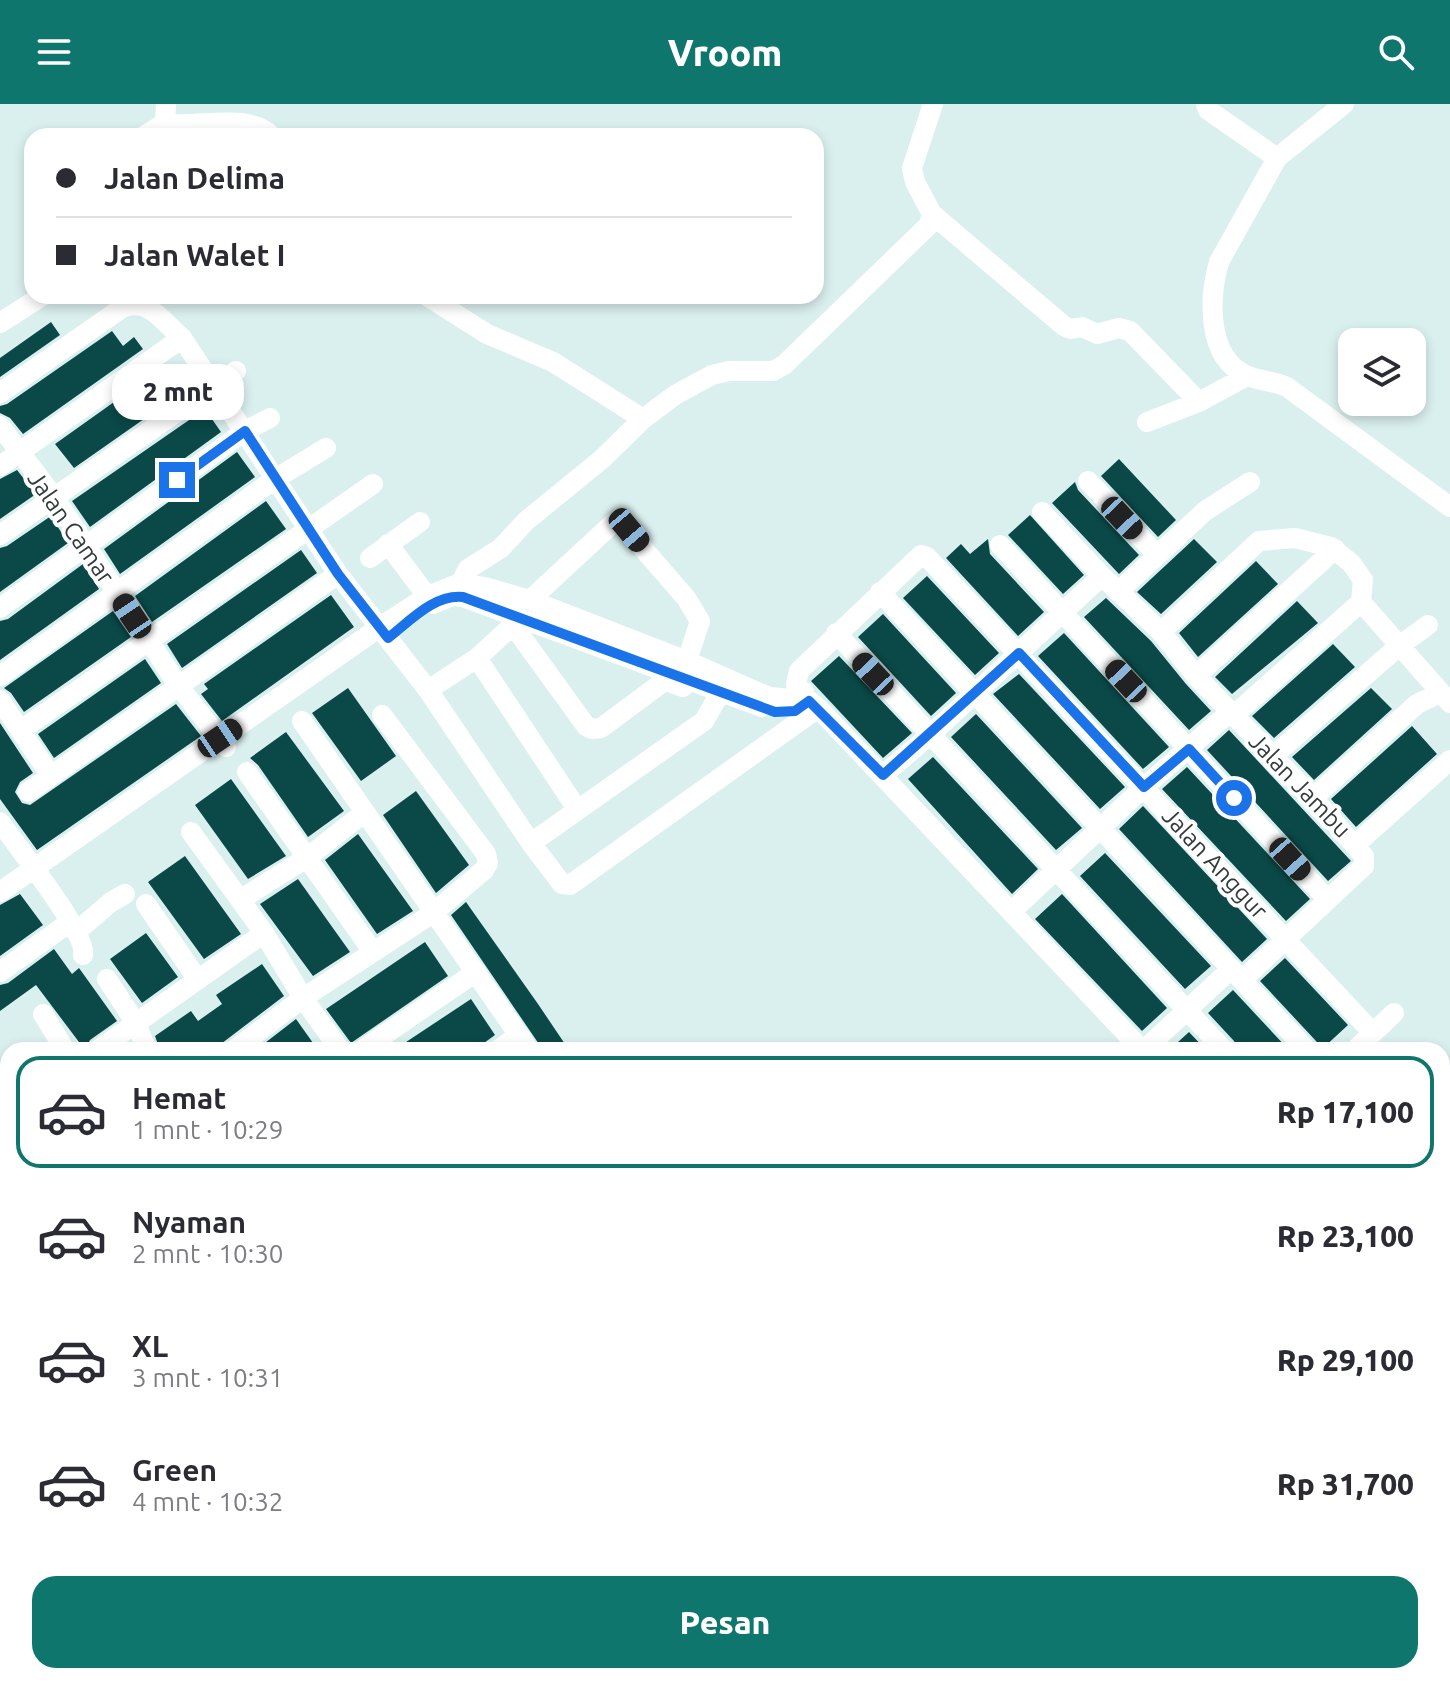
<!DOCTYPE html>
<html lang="id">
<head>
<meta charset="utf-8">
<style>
  :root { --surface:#fff; --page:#f2f2f3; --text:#2b2b33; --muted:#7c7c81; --line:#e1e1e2; --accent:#0f766e }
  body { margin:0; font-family:Ubuntu,sans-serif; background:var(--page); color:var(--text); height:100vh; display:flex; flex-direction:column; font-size:30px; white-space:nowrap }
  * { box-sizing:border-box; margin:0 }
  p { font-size:26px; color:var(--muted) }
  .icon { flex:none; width:44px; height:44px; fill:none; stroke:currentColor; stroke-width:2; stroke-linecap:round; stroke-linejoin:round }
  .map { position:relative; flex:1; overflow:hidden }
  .sheet { position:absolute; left:0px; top:938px; width:1450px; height:642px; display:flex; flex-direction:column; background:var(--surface); border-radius:24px 24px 0 0; box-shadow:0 4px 12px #0003 }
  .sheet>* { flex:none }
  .banner { position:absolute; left:24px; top:24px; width:800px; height:176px; border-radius:24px; box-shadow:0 4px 12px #0003; display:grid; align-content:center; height:176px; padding:0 32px; background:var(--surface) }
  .fabs { position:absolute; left:1338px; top:224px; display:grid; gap:16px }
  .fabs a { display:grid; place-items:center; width:88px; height:88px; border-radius:16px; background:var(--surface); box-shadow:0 4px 12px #0003; font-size:40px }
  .end { position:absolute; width:36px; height:36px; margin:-18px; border:10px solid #1a73e8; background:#fff; box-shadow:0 0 0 4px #fff }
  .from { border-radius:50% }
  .bubble { position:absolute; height:56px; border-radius:24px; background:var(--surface); box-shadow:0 4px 12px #0003; font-size:26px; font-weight:800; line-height:56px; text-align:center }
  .car { position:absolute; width:24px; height:48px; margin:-24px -12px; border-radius:10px; box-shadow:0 0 6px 2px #0007; background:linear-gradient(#222 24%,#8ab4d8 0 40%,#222 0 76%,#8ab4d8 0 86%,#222 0) }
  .banner b { display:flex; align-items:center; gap:28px; height:76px; font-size:30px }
  .banner b+b { border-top:2px solid var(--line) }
  .banner i { width:20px; height:20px; background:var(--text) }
  ul { padding:14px 0 0; list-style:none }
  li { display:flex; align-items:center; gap:24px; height:112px; margin:0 16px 12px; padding:0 16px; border:4px solid transparent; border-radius:24px }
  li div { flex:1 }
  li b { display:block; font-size:30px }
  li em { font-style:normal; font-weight:800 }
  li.current { border-color:var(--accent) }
  li>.icon { width:72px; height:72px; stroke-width:1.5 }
  .button { display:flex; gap:16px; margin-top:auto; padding:16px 32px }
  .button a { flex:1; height:92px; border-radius:24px; background:var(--accent); color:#fff; font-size:32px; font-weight:800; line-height:92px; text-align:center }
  header { display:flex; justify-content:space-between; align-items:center; height:104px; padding:0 32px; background:var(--accent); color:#fff; font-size:36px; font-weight:800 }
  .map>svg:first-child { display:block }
</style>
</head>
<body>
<header><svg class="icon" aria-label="menu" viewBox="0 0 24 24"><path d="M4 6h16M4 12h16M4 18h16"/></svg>Vroom<svg class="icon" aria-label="search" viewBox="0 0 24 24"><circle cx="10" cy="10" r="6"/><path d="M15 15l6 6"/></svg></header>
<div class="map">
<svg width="1450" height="1579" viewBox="0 0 1450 1579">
  <rect width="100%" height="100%" fill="#daf0ef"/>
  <path fill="#0a4948" d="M51,218L60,231L0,273V254Z
    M112,227L123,242L134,233L143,245L23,330L10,314L0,309V302L7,300Z
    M159,266L169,280L175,275L184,287L74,364L55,340Z
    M205,305L221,328L90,423L72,397Z
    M237,348L255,373L120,470L104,445Z
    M1119,355L1176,416L1158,433L1101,372Z
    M17,366L36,390L0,415V375Z
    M1075,378L1078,386L1139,451L1119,470L1052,399Z
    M266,397L286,425L152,518L135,492Z
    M1030,411L1084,471L1063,490L1008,431Z
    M51,412L68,439L0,488V444L7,442Z
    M988,435L990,450L1044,508L1018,532L946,454L961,440L970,450Z
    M1194,435L1217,458L1161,510L1137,488Z
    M301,446L317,469L182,564L167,540Z
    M1256,457L1278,480L1198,553L1179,529Z
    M83,460L99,485L0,556V517L8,515Z
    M927,472L999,549L975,571L903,494Z
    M331,491L354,523L222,617L201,590L208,585L204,580Z
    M1106,494L1151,537L1186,580L1211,607L1189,626L1084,513Z
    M1297,497L1318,519L1232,590L1215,573Z
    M113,507L131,533L24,608L11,589L4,584Z
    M883,510L956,589L931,612L858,533Z
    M1064,529L1169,643L1143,665L1038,552Z
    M1333,540L1355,563L1274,634L1252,612Z
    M839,552L912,629L883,654L811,577Z
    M145,555L161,579L54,654L38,630Z
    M1019,570L1125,683L1100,705L993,590Z
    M348,584L396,652L361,677L312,609Z
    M1371,584L1392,605L1314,676L1292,653Z
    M176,600L201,632L37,746L0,695V619L33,669L20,678L15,688L22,699L30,701Z
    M976,610L1082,724L1056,746L951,633Z
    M1412,622L1437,650L1356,723L1331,695Z
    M1229,626L1351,757L1328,777L1207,646Z
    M286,628L344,707L308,733L258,661L250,654Z
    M933,653L1038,765L1012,790L908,675Z
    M1187,663L1310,795L1286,817L1162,685Z
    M231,675L286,752L248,775L195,701Z
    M416,687L469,761L436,789L383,711Z
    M1143,702L1267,835L1242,858L1119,725Z
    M358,730L413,807L377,830L325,756Z
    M1105,749L1211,862L1185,885L1080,772Z
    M185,752L241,830L204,855L148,778Z
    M298,775L350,848L313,872L260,800Z
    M20,790L43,821L0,852V801Z
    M1062,790L1167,904L1142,927L1035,815Z
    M466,798L538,900L569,946H543L451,811Z
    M146,829L178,873L142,899L110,855Z
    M425,838L448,872L351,939L326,905Z
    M54,845L72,870L79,864L117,917L90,936L85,946L36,881L0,907V881L8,879Z
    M1285,854L1348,921L1321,946L1316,937L1260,877Z
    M262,860L284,892L213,946H160L155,932L191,907L198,917L222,900L216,891Z
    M1233,886L1289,946H1237L1234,937L1208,909Z
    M471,895L495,931L484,939L473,946H394Z
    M296,915L318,946H264L261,942Z
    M1189,928L1206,946H1169L1178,938Z"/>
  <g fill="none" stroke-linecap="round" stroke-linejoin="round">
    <path stroke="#fff" stroke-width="20" d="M166,0L165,19C199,25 245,7 272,32
      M1206,0L1208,6L1277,54
      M1344,0L1277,54L1219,158C1209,193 1206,253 1246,271C1258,277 1274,277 1287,283L1450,403
      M144,32L165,19
      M932,110L1064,222L1071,225L1082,223L1097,230L1119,224L1130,227L1199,298
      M427,192L487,230L553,258L643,315
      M0,219L42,192
      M0,289L122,204C149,193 162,217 182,234L338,470L428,586L531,739L562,780L570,781L818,604
      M1147,318L1199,298L1247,272
      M0,322L54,393L178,581L226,643
      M0,362L182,234
      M1088,377L1157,451
      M1042,408L1102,472L1161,528L1196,572L1313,694L1364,752V762L1242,876
      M0,431L236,267
      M388,440L433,500
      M1000,441L1328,796
      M370,454L420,418
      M880,488L1307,946
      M1118,488L1205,407L1250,378
      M455,489L468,465L501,444L526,417L602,355L643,315L675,291L712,271L729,267H773L784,261L929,121L932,110L915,78L912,64L933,0
      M530,496L612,420L621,419L686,494L700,517L687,557L678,568
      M435,499L453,492L463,493L762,603
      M0,504L245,327L270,314
      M1161,528L1259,437L1295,434L1331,443L1351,459L1363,476L1361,498L1450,599
      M836,529L1224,946
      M477,554L577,705
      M0,572L275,375L326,344
      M1196,572L1335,445
      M428,586L477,554L513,521L586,622L592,625L601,624L663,578H669L683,583
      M0,596L51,672
      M1233,612L1361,498
      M302,617L529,946
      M21,626L373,380
      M1272,653L1399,542L1428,521
      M247,668L373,848
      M883,671L930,631L1102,472
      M28,688L338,470
      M1313,694L1417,600L1440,589
      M0,718C15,739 88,831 83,851
      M191,728L264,829L303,894L340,946
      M531,739L704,617L716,596
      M1356,740L1450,656
      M0,788L380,523L428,492L460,479L485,483L530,496L687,557L769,593L792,595L804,588
      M240,796L308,753L365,708
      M146,800L198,876
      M1011,808L1144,683L1230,608
      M76,828L111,798L125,790
      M0,868L70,818
      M107,875L135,918L147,946
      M43,910L65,946
      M98,946L264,829
      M234,946L303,894L433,809L484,766L488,759L486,750L382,611
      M362,946L476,868
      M498,946L519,931
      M1142,946L818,604L806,594L796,580L799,567L921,451L927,453L1373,929
      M1144,946L1231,865
      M1355,946L1394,909
      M1442,1010L1450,1018
      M1442,1091L1450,1100
      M1442,1180L1450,1189
      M1442,1268L1450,1277
      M0,1508L2,1507
      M437,1572L442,1579
      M503,1572L508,1579
      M1231,1579L1237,1572"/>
  </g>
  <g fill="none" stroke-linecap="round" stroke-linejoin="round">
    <path stroke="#1a73e8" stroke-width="10" d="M177,376L245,327L338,470L388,534C410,517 434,490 463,493L775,608L795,607L809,597L883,671L1019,549L1144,683L1189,645L1234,694"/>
  </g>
  <g text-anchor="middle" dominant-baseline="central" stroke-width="8" stroke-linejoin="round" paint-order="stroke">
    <g font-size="24" fill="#333c3b" stroke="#fff">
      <text transform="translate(71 423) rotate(55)">Jalan Camar</text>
      <text transform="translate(1300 681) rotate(46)">Jalan Jambu</text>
      <text transform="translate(1215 759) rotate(47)">Jalan Anggur</text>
    </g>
  </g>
</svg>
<div class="fabs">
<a><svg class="icon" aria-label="layers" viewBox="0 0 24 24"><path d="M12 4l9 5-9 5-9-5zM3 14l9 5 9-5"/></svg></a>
</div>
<i class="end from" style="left:1234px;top:694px"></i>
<i class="end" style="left:177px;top:376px"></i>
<div class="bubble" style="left:112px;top:260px;width:132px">2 mnt</div>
<i class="car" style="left:1122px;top:414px;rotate:137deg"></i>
<i class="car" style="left:629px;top:426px;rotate:140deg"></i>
<i class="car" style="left:132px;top:512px;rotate:326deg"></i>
<i class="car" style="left:873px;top:570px;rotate:317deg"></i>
<i class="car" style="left:1126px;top:577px;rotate:317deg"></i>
<i class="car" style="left:220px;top:634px;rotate:56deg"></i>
<i class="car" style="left:1290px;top:755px;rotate:138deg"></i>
<div class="banner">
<b><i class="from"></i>Jalan Delima</b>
<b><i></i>Jalan Walet I</b>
</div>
<section class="sheet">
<ul>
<li class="current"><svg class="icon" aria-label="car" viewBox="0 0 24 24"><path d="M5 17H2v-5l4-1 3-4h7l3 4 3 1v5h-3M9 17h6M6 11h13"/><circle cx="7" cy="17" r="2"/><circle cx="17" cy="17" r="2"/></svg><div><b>Hemat</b><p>1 mnt · 10:29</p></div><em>Rp 17,100</em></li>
<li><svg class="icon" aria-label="car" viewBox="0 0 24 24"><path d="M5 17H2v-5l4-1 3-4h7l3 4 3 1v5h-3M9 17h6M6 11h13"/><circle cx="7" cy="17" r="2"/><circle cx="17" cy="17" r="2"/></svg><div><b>Nyaman</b><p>2 mnt · 10:30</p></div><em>Rp 23,100</em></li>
<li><svg class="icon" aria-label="car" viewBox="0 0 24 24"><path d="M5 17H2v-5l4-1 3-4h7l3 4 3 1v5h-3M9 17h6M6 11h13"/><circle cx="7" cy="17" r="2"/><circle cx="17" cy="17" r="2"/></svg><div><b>XL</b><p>3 mnt · 10:31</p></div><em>Rp 29,100</em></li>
<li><svg class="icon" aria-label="car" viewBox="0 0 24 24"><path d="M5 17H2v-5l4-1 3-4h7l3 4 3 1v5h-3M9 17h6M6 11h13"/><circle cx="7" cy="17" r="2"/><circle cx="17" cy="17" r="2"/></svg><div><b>Green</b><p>4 mnt · 10:32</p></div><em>Rp 31,700</em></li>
</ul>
<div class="button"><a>Pesan</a></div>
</section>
</div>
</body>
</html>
